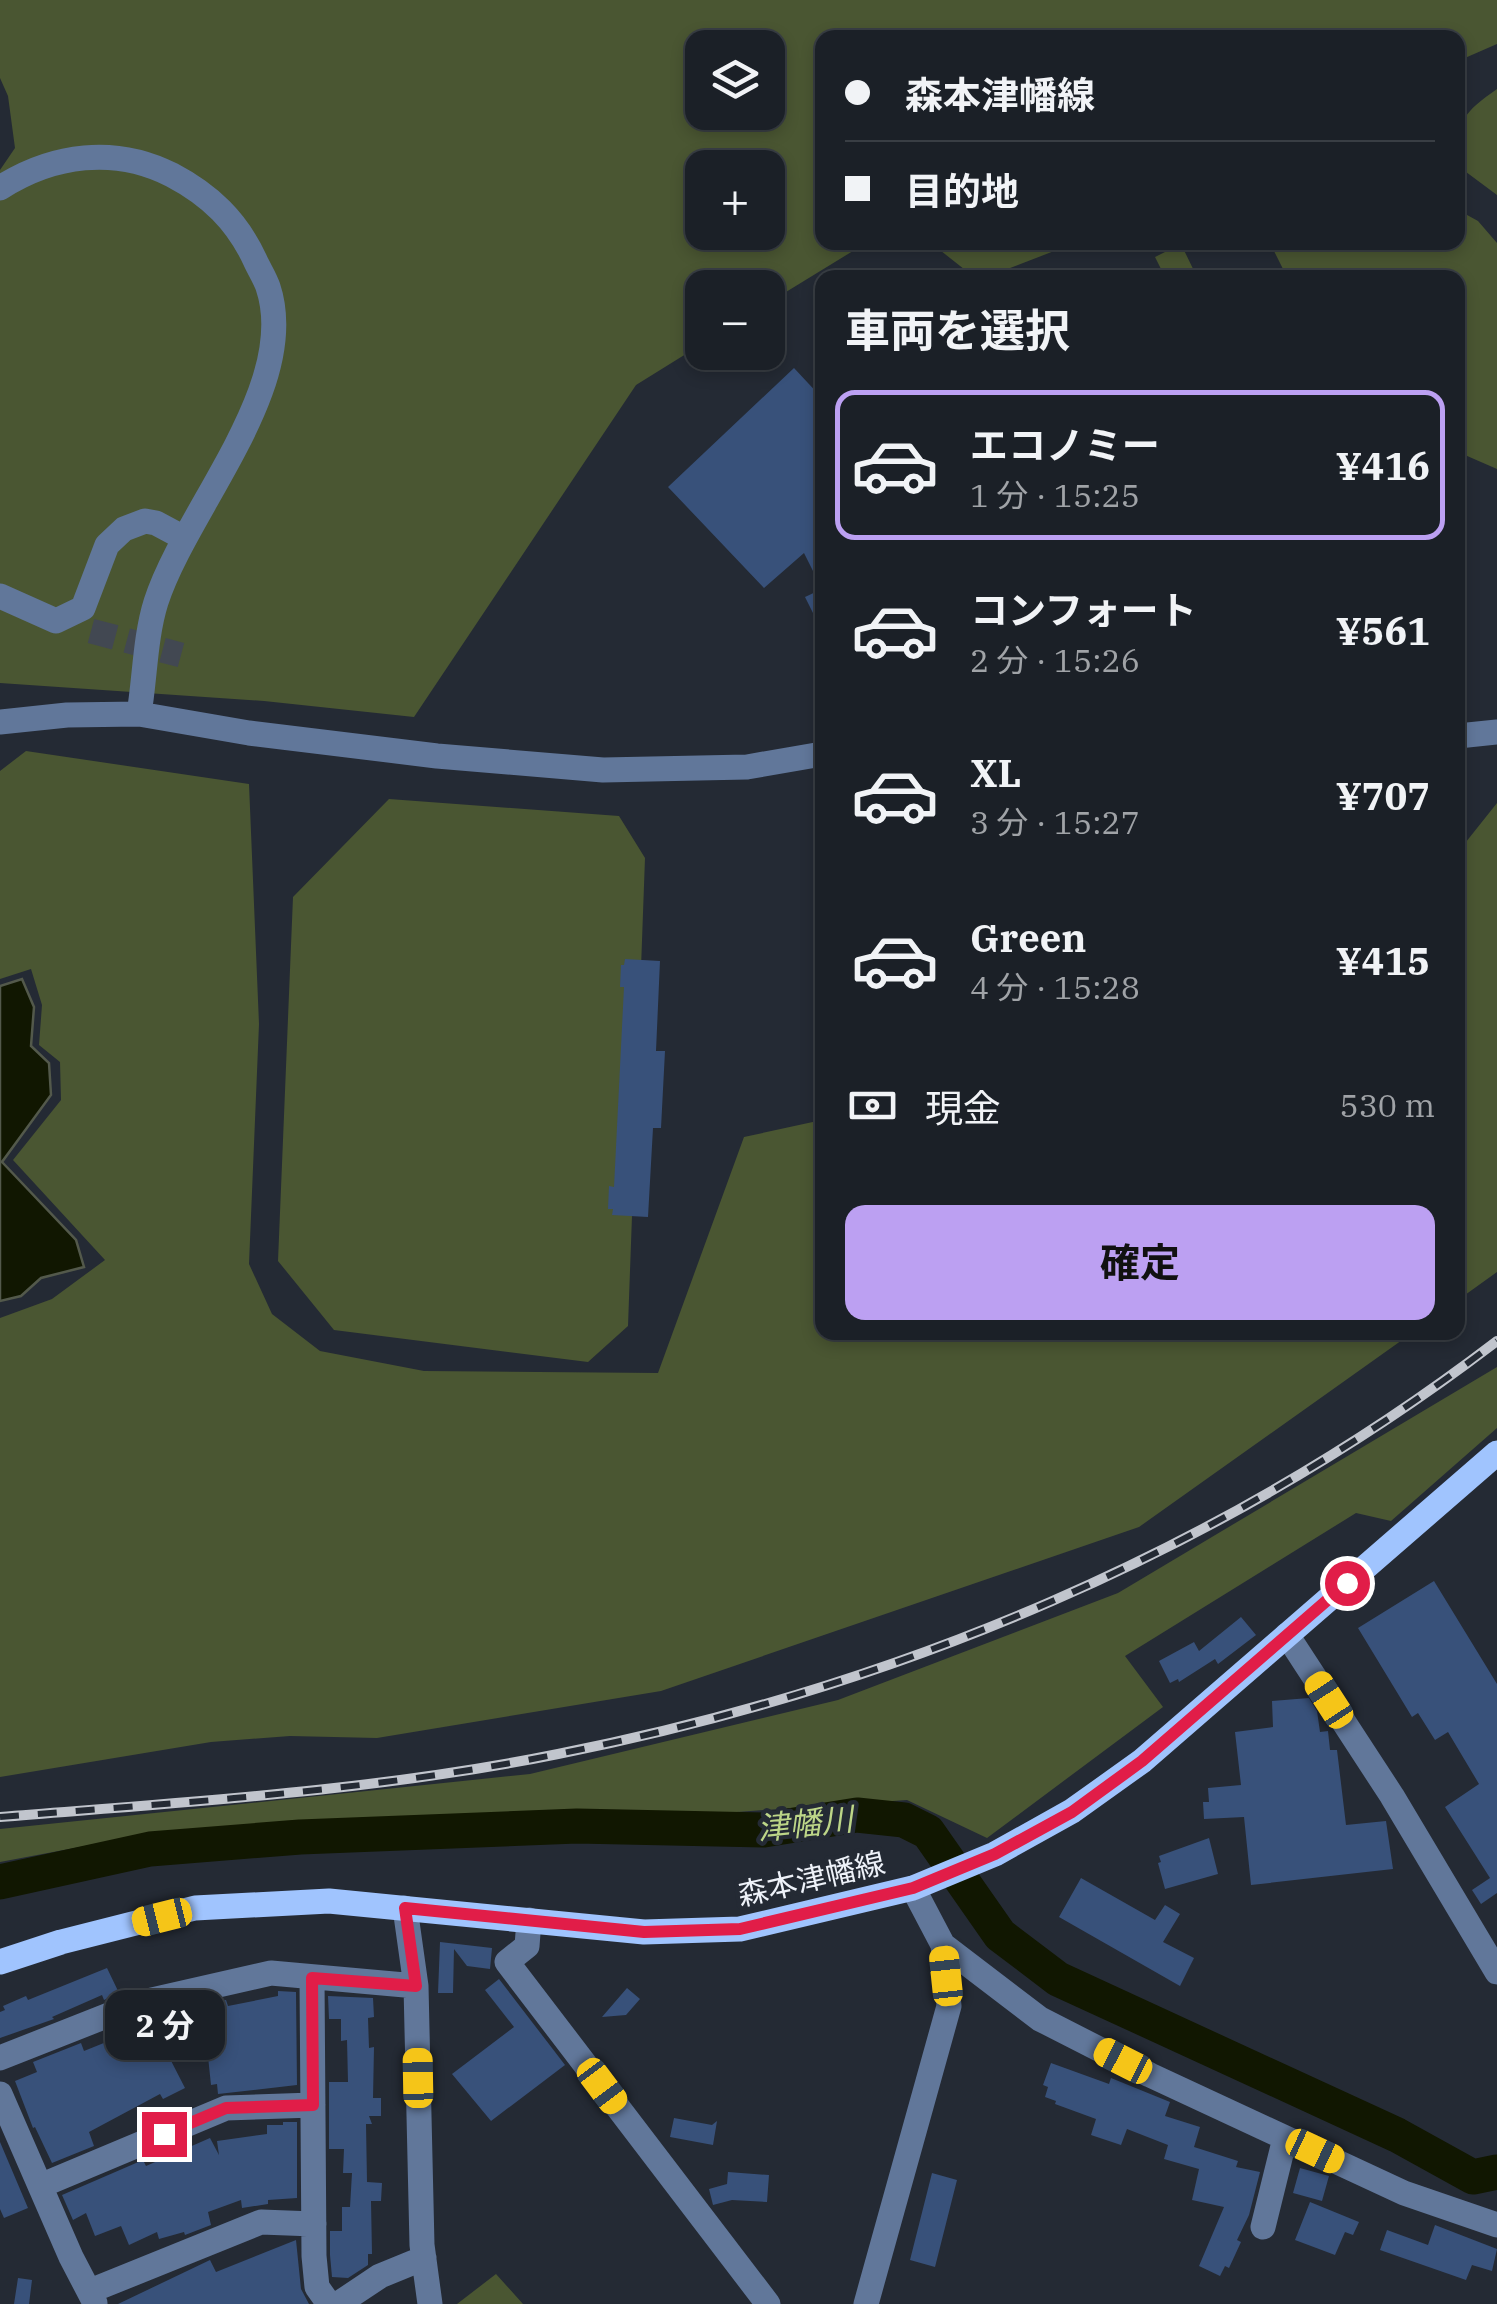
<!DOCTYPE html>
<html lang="ja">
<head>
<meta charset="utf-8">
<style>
  :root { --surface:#1b2027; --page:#282d33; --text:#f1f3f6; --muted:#a0a3a7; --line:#393e44; --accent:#bca0f2 }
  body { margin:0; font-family:"IBM Plex Serif","Noto Sans JP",serif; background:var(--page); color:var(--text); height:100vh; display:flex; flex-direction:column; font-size:38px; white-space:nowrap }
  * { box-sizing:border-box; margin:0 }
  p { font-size:32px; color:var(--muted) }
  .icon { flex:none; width:55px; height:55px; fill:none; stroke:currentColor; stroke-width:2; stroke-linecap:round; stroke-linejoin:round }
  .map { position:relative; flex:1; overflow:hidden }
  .sheet { position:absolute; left:815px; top:270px; width:650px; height:1070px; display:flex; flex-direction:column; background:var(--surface); border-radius:20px; box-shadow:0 5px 15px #0003,0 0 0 2px var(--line) }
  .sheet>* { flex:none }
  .banner { position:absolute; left:815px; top:30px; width:650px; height:220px; border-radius:20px; box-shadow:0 5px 15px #0003,0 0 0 2px var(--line); display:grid; align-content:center; height:220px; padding:0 30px; background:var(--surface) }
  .fabs { position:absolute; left:685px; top:30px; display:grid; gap:20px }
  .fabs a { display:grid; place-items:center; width:100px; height:100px; border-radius:20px; background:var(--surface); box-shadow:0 5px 15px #0003,0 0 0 2px var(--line); font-size:50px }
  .end { position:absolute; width:45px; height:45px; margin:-22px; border:12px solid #e11d48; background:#fff; box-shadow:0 0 0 5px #fff }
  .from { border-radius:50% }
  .bubble { position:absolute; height:70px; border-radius:20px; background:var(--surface); box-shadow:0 5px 15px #0003,0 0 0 2px var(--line); font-size:32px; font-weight:700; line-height:70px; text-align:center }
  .car { position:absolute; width:30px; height:60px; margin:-30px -15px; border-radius:12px; box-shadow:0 0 8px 2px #0007; background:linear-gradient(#f5c518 24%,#345 0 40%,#f5c518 0 76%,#345 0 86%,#f5c518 0) }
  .banner b { display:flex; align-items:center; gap:35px; height:95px; font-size:38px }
  .banner b+b { border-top:2px solid var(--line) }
  .banner i { width:25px; height:25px; background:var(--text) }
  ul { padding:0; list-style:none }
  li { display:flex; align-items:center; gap:30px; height:150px; margin:0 20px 15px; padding:0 10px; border:5px solid transparent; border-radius:20px }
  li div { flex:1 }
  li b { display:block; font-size:38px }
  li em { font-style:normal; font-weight:700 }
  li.current { border-color:var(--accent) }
  li>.icon { width:90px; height:90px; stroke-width:1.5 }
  h2 { padding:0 30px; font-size:45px; line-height:120px }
  .pay { display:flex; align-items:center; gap:25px; height:110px; padding:0 30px; font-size:38px }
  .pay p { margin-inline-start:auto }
  .cta { display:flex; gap:20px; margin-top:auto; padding:20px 30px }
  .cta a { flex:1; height:115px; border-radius:20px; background:var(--accent); color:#111; font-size:40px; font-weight:700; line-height:115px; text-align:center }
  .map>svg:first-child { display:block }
</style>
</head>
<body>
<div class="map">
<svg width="1497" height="2304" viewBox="0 0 1497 2304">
  <rect width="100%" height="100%" fill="#242a34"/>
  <path fill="#4a5632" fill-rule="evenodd" d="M0,0H1497V44L1458,61V38H822V242L866,243L768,303V288H702V344L636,385L414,717L264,701L0,683V170L15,148L8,96L0,78ZM702,48H768V112H702ZM702,168H768V232H702Z
    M1497,89V195L1458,166C1457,122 1461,114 1497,89Z
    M1458,210L1478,221L1497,243V469L1458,452V278L1287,277L1270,243L1458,242Z
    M931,243H1075L984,278L974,277Z
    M1181,244L1197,277H1165L1155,257Z
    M26,751L249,784L259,1024L249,1264L272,1314L320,1351L424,1371L658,1373L744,1137L822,1120V1332L1412,1333L1139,1527L661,1691L377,1738L290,1736L211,1742L0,1777V1318L52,1299L105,1260L13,1160L61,1100L60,1062L39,1045L42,1005L31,969L0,979V771Z
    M389,799L619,816L645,858L628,1326L588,1362L334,1330L278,1261L293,897Z
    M1497,803V1272L1458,1300V852Z
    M1497,1367V1428L1391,1521L1356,1513L1125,1656L1163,1707L987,1838L907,1800L737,1812L381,1822L101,1843L0,1862V1829L530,1774L838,1700L1118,1593Z
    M496,2274L523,2304H457Z"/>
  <path fill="#111701" stroke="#53594b" stroke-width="2.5" d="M22,979L34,1007L31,1046L49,1063L51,1095L2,1162L76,1240L84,1267L41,1278L21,1296L0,1301V986Z"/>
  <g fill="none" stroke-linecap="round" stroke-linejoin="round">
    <path stroke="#111701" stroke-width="35" d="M0,1882L150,1849L300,1837L577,1826L764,1830L857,1815L904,1820L928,1832L1000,1935L1058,1979L1397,2135L1473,2177L1497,2172"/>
  </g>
  <path fill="#38517a" d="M794,368L822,398V631L805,597L822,589L804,553L764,588L668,487Z
    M625,959L660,961L656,1051H665L661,1128H653L648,1217L612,1215L613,1209H608L609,1186L614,1187L624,987H620L621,965H624Z
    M1434,1581L1497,1684V1893L1481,1904L1472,1890L1490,1878L1445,1807L1479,1784L1448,1732L1435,1740L1418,1713L1412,1717L1358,1628Z
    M1241,1617L1256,1635L1218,1664L1215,1659L1179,1682L1178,1679L1170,1683L1159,1661L1194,1642L1199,1651Z
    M1309,1698L1317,1711L1320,1732L1328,1731L1330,1750H1337L1346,1825L1386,1821L1393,1869L1251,1885L1244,1817L1204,1819L1203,1802H1209L1208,1788L1241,1785L1235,1732L1273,1727L1272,1701Z
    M1209,1838L1218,1874L1165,1889L1158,1863L1161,1862L1159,1856Z
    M1081,1878L1155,1920L1165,1905L1180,1914L1163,1942L1194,1958L1180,1986L1059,1917Z
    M440,1942L492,1948L490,1969L467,1966L454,1949L453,1993H438Z
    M107,1968L119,1993L104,2000L102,1995L52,2017L54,2019L0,2038V2012L5,2010L3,2006L26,1996L28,2000Z
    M499,1979L565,2065L491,2121L452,2074L514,2027L485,1990Z
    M627,1988L640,1999L626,2015L602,2017Z
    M278,1991L296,1992L297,2085L218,2094L217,2084L211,2085L207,2047L199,2050L194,2036L165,2049L185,2088L163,2099L160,2094L89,2132L94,2146L52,2163L35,2127L33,2128L15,2081L37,2072L33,2062L81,2043L84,2051L193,2007L226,2000L228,2006L278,1996Z
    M328,1996L373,1998L374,2017L368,2018L369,2048L374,2047L373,2098H381V2116H369L372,2124H366L367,2182L382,2183L381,2201H371L372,2254H368V2265L348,2278L332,2277L330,2255V2231H342V2207H350L352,2173H343L344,2149H329V2082H348L347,2040L341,2041V2019H329Z
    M1051,2063L1109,2084L1111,2078L1170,2102L1165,2116L1200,2127L1194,2147L1238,2161L1236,2167L1260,2172L1249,2215L1237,2240L1241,2242L1229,2268L1225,2266L1220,2276L1199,2266L1224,2207L1192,2200L1199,2169L1164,2159L1168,2145L1127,2129L1121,2145L1091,2135L1096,2119L1055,2104L1056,2101L1045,2097L1048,2087L1043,2085Z
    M674,2118L712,2125L717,2121L713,2145L670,2137Z
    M283,2122H297V2198L268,2200V2204L242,2208L241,2200L208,2212L211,2225L185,2235L184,2232L159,2239L157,2232L129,2245L121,2226L95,2236L86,2213L73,2220L62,2195L143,2160L146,2166L210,2138L219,2155L217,2141L267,2134V2125H283Z
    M0,2142L28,2208L4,2218L0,2209Z
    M1300,2168L1329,2176L1322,2201L1293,2193Z
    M728,2172L769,2175L767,2202L732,2200L713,2205L709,2189L727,2184Z
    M932,2173L957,2180L935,2267L910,2260Z
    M1310,2202L1359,2222L1353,2235L1345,2232L1335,2255L1295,2240Z
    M1435,2225L1497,2249L1492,2271L1472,2265L1466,2280L1380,2250L1387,2230L1428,2245Z
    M296,2240L301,2289L309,2304H118L210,2260L216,2272Z
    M18,2278L32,2280L29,2304H14Z"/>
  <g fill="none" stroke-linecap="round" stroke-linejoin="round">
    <path stroke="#424852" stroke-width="25" stroke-dasharray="25 12" stroke-linecap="butt" d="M91,631L181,655"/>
    <path stroke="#61779a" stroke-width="25" d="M0,188C53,154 115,146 172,175C210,195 237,221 255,260C259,269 265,278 268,287C301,386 186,509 156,602C145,637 145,678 139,714
      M0,596L56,621L83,608L107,545L124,529L145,521L156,523L184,538
      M0,722L67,715L139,714L249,733L437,756L603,770L747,767L822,754
      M1458,736L1497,732
      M1287,1635L1392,1796L1497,1972
      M405,1908L416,1986L422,2245L430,2304
      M529,1920L527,1946L507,1962L768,2304
      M943,1945L1040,2019L1150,2075L1404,2193L1497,2225
      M312,1978L314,2256L317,2287L329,2304
      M0,2058L139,2003L271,1973L416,1986
      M0,2094L71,2257L95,2303
      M40,2186L226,2108L313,2105
      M1263,2227L1285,2138
      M90,2291L261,2222L314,2224
      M338,2304L380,2276L424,2258
      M866,2304L949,2006L943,1945L913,1888"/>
    <path stroke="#a0c4fe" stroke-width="25" d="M0,1962L61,1942L195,1908L329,1901L644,1932L740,1929L913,1888L995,1854L1072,1811L1142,1761L1497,1453"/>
    <defs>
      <path id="rail" d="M0,1817C186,1802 375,1791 558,1754C897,1687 1221,1552 1497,1341"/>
    </defs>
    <use href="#rail" stroke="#c1c5cd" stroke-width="10"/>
    <use href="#rail" stroke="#242a34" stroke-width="6" stroke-dasharray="19" stroke-linecap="butt"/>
  </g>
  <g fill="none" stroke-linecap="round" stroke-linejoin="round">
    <path stroke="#e11d48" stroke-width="12" d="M164,2134L226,2108L313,2105L312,1978L416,1986L405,1908L644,1932L740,1929L913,1888L995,1854L1072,1812L1142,1761L1347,1583"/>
  </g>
  <g text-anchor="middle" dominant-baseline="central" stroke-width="9" stroke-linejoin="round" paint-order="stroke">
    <g font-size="30" fill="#eef2f9" stroke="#242a34">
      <text transform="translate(811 1878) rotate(-13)">森本津幡線</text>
    </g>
    <g font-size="32" font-style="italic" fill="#bdd688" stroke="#242a34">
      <text transform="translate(805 1823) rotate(-6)">津幡川</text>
    </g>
  </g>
</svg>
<div class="fabs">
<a><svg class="icon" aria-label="layers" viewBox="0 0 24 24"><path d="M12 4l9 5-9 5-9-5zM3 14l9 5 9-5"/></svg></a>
<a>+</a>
<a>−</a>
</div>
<i class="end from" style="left:1347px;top:1583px"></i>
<i class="end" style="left:164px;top:2134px"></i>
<div class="bubble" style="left:105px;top:1990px;width:120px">2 分</div>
<i class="car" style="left:1329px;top:1700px;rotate:327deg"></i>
<i class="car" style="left:162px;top:1917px;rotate:256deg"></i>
<i class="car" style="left:946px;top:1976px;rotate:354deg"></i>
<i class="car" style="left:1123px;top:2061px;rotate:297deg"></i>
<i class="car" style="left:418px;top:2078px;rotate:359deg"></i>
<i class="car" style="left:602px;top:2086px;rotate:143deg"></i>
<i class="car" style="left:1315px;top:2151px;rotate:115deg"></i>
<div class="banner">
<b><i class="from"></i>森本津幡線</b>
<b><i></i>目的地</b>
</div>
<section class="sheet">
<h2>車両を選択</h2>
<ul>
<li class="current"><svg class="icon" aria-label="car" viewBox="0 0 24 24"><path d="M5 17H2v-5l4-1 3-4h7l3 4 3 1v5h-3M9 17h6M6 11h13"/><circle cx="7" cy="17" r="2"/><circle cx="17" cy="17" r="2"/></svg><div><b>エコノミー</b><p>1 分 · 15:25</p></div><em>¥416</em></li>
<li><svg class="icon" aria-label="car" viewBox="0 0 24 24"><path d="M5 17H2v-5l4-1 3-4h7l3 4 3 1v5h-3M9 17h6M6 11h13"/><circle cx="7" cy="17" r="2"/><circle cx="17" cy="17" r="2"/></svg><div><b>コンフォート</b><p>2 分 · 15:26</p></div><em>¥561</em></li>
<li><svg class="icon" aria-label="car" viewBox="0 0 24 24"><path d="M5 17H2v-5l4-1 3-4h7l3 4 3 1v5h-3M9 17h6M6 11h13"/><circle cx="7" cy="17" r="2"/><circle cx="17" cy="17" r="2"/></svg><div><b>XL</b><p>3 分 · 15:27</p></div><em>¥707</em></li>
<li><svg class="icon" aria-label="car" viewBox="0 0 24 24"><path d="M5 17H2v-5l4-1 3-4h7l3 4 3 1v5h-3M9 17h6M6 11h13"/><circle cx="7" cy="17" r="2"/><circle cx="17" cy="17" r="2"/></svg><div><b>Green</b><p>4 分 · 15:28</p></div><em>¥415</em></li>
</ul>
<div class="pay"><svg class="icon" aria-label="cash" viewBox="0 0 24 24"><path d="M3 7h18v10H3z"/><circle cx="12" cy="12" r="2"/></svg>現金<p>530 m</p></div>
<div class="cta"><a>確定</a></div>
</section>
</div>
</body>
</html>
